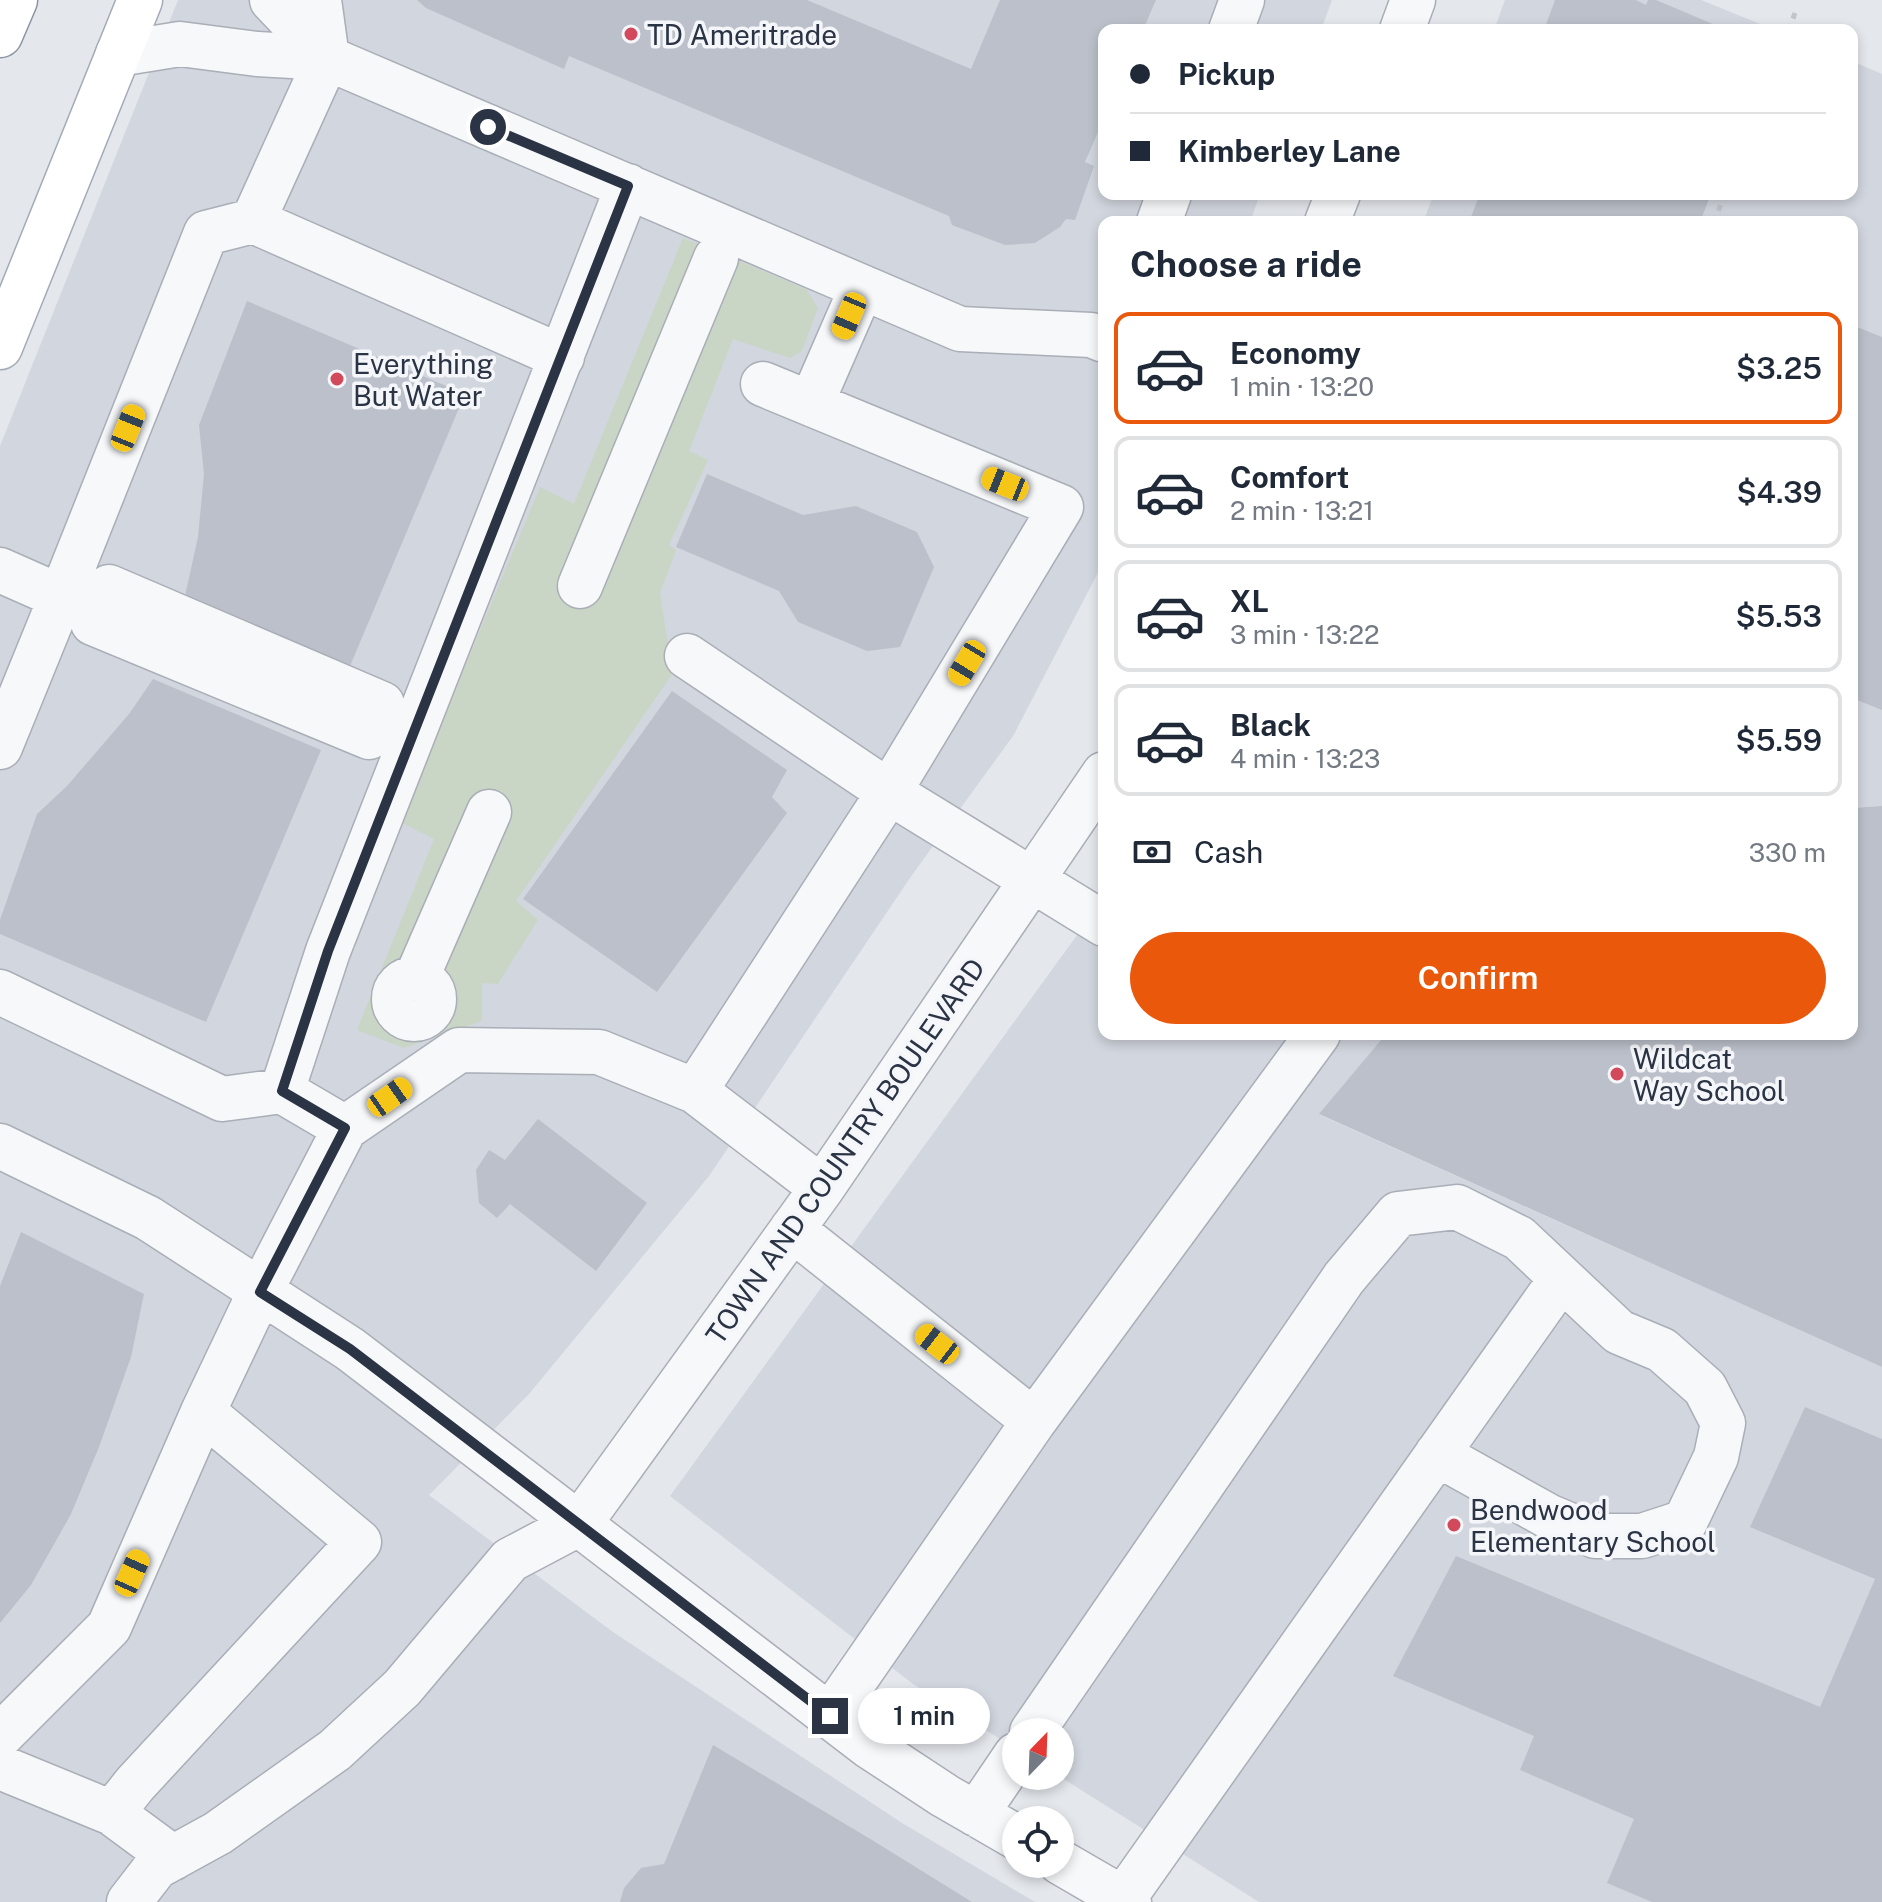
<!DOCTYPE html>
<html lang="en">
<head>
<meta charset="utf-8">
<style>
  :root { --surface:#fff; --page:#f6f6f7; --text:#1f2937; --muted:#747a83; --line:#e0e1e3; --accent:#ea580c }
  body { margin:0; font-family:"Public Sans",sans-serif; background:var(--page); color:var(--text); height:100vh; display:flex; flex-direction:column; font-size:30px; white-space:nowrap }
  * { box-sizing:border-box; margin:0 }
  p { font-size:26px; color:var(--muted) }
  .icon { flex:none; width:44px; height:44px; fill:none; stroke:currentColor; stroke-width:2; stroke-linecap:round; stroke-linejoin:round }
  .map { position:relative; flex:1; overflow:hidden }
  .drawer { position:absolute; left:1098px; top:216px; width:760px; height:824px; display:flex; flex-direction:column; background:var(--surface); border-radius:16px; box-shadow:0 4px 12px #0003 }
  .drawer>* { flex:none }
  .hud { position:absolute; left:1098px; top:24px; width:760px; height:176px; border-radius:16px; box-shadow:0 4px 12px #0003; display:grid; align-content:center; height:176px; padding:0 32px; background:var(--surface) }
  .needle { width:52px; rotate:23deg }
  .buttons { position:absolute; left:1002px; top:1718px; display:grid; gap:16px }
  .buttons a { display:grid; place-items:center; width:72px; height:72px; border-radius:50%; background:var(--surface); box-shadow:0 4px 12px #0003; font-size:40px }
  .end { position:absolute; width:36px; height:36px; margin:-18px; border:10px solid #2b3445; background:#fff; box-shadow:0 0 0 4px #fff }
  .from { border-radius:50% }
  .bubble { position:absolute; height:56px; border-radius:28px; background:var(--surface); box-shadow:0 4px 12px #0003; font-size:26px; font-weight:600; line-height:56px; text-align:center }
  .car { position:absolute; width:24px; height:48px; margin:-24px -12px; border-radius:10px; box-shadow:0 0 6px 2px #0007; background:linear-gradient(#f5c518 24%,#345 0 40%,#f5c518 0 76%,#345 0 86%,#f5c518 0) }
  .hud b { display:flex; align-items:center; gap:28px; height:76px; font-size:30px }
  .hud b+b { border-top:2px solid var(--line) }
  .hud i { width:20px; height:20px; background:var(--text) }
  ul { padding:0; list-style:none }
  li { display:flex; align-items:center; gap:24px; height:112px; margin:0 16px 12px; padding:0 16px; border:4px solid var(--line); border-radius:16px }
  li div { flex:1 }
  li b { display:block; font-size:30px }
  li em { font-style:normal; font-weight:600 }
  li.active { border-color:var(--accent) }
  li>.icon { width:72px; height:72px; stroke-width:1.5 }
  h2 { padding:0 32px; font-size:36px; line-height:96px }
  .pay { display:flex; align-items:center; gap:20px; height:88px; padding:0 32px; font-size:30px }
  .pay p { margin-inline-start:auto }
  .action { display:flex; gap:16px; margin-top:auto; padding:16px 32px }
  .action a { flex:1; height:92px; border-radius:48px; background:var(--accent); color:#fff; font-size:32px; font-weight:600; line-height:92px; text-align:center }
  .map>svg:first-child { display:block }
</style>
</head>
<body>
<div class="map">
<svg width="1882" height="1902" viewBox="0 0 1882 1902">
  <rect width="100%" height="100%" fill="#e4e7ec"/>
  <path fill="#d2d6de" d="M178,0H1332L1321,30H1104V194H1260L1250,222H1104V561L1013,736L912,875L709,1176L529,1394L429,1495L613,1632L902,1823L1035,1902H0V446Z
    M1505,0H1701L1775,30H1494Z
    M1852,61L1882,74V806L1852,808V222H1423L1434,194H1852Z
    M1104,898V1034H1386L1320,1115L1882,1367V1902H1259L1059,1776L1060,1732H1016V1749L913,1684L670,1496Z"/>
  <path fill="#c9d6c5" d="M683,238L806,289L818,308L802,351L790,358L733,339L689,451L708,460L669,545L676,550L660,593L666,633L675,670L516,901L538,920L498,984L482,983V1021L404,1048L357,1030L434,839L400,822L540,487L574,504Z"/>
  <path fill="#bbc0ca" d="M417,0H807L971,69L1000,0H1156L1143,30H1104V118L1085,162L1094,166L1075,220L1066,219L1060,227L1035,243L1005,245L952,225L949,216L569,56L564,69L426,8Z
    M1555,0H1636L1646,5L1648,0H1656L1727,30H1544Z
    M1480,194H1711L1700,222H1469Z
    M247,301L465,394L350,666L185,596L198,537L204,474L199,425Z
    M1852,325L1882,337V710L1852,698Z
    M707,474L803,515L856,506L917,532L934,567L900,647L867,651L798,622L779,591L676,547Z
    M153,679L321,750L206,1022L0,934V920L37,814L67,786L129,714Z
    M672,691L787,770L772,797L787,813L657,992L523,899Z
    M1882,806V1367L1319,1114L1386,1034H1852V808Z
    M538,1119L647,1203L596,1271L510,1204L497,1218L479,1203L476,1170L489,1150L505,1160Z
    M21,1232L144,1294L131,1357L99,1447L71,1514L31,1585L0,1623V1286Z
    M1805,1407L1882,1439V1902H1652L1607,1883L1634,1819L1520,1770L1534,1736L1393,1676L1456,1556L1820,1707L1875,1579L1750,1527Z
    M713,1745L872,1840L972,1902H620L624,1888L641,1868L664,1864Z"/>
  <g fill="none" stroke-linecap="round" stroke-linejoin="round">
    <defs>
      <path id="minor" d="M272,0L327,58
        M1231,30L1242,0
        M1402,30L1413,0
        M118,54L180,44L257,54L327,58L960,329L1091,335L1104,340
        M253,221L562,357
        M1159,222L1169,194
        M1327,222L1338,194
        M811,404L862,287
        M0,570L61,597L0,747
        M580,586L716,258
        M109,587L382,704L369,737L93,623Z
        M61,597L206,233L253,221L327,58L319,0
        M687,656L889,792L1104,924
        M416,979L489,812
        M394 999a20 20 0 1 1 40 0a20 20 0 1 1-40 0Z
        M0,992L222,1099L282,1091L345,1128L260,1292L203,1412L359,1542L135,1784L112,1813L173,1858
        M282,1091L328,951L628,186
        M695,1091L889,792L1061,507L763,384
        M345,1128L459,1050L599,1052L695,1091L822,1188
        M0,1146L148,1218L350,1349L869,1746L945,1796L1016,1837
        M792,1229L1034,1421
        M830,1716L1034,1421L1318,1034
        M1032,1732L1344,1278L1398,1214L1457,1207L1519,1238L1619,1332L1662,1350L1705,1388L1723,1423L1716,1457L1685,1522L1642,1536H1595L1548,1516L1437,1454
        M0,1736L109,1627L203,1412
        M0,1767L112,1813
        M976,1814L1016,1755
        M1060,1862L1129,1902
        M1123,1899L1561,1279
        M129,1902L156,1867L218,1833L335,1750L402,1688L510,1560L580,1523L822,1188L1104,774"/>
      <path id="major" d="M0,347L140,0"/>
      <path id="highway" d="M0,35L15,0"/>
    </defs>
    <use href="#minor" stroke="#a9aeb7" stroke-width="47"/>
    <use href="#major" stroke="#a3abb8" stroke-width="47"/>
    <use href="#highway" stroke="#8b94a3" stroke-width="47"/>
    <path stroke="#c2c5cb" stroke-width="5" stroke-dasharray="6 6" stroke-linecap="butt" d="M1789,30L1796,10
      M1714,222L1725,194"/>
    <use href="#minor" stroke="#f7f8fa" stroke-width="44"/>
    <use href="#major" stroke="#fff" stroke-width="44"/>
    <use href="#highway" stroke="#fff" stroke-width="44"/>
  </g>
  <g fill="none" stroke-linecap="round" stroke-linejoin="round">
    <path stroke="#2b3445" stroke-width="10" d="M488,127L628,186L328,951L282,1091L345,1128L260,1292L350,1349L830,1716"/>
  </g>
  <g fill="#d1495b" stroke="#f4f6f9" stroke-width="3">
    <circle cx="631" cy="34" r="8"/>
    <circle cx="337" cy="379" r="8"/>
    <circle cx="1617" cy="1074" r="8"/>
    <circle cx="1454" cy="1525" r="8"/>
  </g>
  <g text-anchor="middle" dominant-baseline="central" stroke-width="7" stroke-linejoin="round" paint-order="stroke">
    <g font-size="28" fill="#2b3445" stroke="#f4f6f9" text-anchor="start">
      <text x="647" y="34">TD Ameritrade</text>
      <text x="353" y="363">Everything<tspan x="353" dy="32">But Water</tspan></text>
      <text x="1633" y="1058">Wildcat<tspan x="1633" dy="32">Way School</tspan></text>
      <text x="1470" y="1509">Bendwood<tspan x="1470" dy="32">Elementary School</tspan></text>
    </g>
    <g font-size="28" fill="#2b3445" stroke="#f4f6f9">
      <text transform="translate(845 1151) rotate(-55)">TOWN AND COUNTRY BOULEVARD</text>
    </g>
  </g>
</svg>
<div class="buttons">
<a><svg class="needle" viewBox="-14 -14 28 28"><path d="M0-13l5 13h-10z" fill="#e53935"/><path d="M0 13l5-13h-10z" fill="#747a83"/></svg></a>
<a><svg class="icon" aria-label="locate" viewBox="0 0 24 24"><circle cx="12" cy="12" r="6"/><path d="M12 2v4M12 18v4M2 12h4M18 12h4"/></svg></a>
</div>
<i class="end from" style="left:488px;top:127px"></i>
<i class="end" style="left:830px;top:1716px"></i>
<div class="bubble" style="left:858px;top:1688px;width:132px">1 min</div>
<i class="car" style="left:849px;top:316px;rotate:203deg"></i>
<i class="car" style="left:128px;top:428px;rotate:22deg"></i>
<i class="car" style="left:1005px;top:484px;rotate:292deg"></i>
<i class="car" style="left:967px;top:663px;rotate:211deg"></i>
<i class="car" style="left:390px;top:1097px;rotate:55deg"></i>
<i class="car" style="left:937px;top:1344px;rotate:308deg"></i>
<i class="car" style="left:132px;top:1573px;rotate:24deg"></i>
<div class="hud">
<b><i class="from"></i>Pickup</b>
<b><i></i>Kimberley Lane</b>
</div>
<section class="drawer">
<h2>Choose a ride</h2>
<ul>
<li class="active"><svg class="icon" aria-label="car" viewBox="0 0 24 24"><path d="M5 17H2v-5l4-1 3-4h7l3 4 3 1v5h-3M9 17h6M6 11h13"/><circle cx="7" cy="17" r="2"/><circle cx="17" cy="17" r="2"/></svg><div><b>Economy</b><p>1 min · 13:20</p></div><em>$3.25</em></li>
<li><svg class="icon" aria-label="car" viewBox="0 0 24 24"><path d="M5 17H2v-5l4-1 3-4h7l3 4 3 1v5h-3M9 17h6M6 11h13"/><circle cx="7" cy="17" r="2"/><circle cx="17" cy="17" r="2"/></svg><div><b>Comfort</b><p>2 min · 13:21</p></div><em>$4.39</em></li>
<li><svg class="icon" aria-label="car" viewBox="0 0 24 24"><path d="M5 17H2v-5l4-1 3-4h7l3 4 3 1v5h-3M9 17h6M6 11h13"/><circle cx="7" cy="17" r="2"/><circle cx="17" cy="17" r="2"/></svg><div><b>XL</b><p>3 min · 13:22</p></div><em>$5.53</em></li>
<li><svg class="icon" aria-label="car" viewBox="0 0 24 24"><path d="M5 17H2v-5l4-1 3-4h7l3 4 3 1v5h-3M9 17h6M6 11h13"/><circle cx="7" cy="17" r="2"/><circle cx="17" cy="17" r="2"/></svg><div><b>Black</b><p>4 min · 13:23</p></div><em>$5.59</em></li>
</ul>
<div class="pay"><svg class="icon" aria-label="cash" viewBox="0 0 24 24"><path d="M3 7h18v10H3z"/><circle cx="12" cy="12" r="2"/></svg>Cash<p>330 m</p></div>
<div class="action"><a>Confirm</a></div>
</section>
</div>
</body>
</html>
